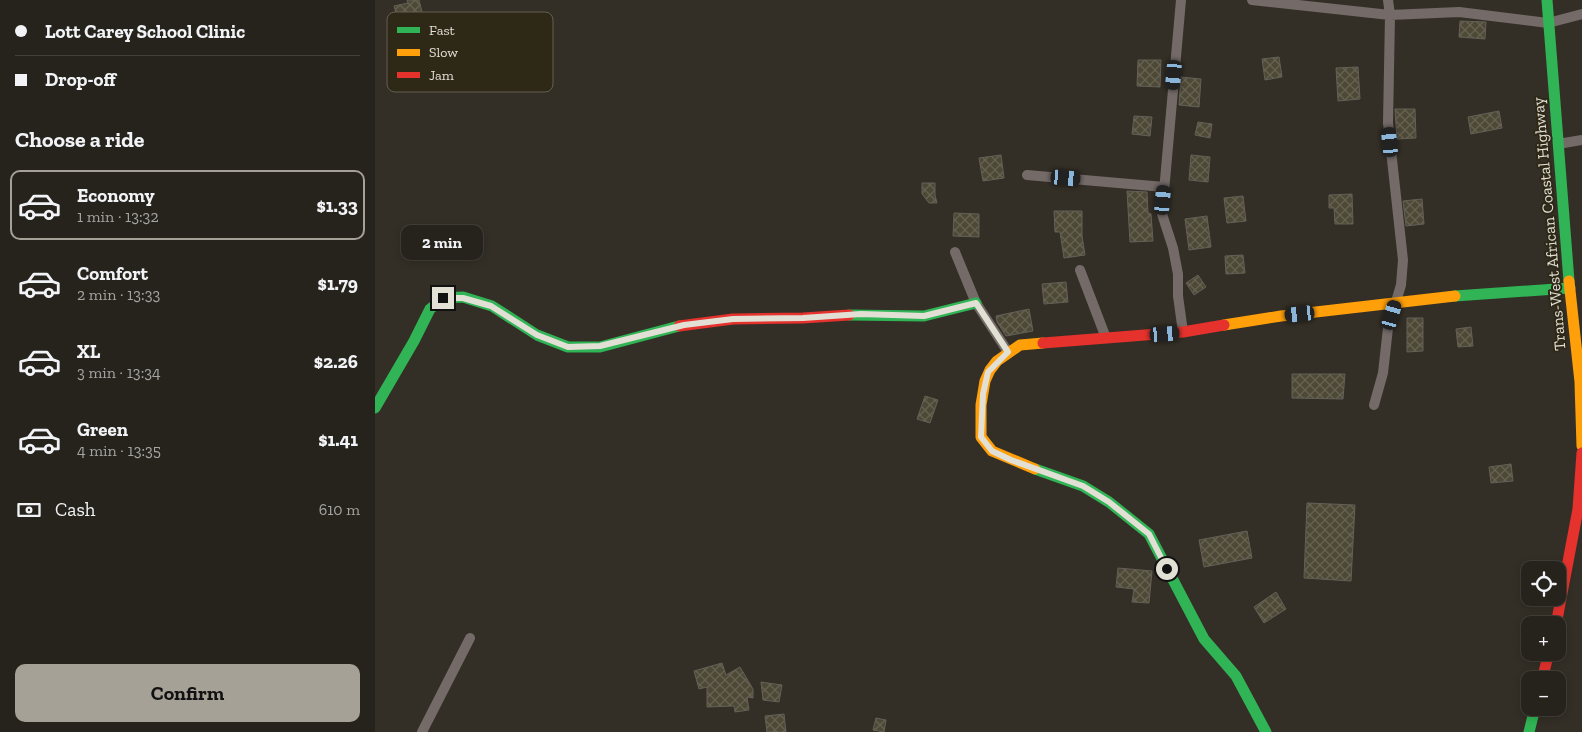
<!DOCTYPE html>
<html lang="en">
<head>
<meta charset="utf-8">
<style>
  :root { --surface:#26231c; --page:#2e2b25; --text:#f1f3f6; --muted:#a4a4a3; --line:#42403b; --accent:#a5a197 }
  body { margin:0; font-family:"Zilla Slab",serif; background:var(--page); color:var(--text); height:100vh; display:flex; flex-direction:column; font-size:19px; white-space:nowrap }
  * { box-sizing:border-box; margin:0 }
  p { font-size:16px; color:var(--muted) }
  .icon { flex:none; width:28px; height:28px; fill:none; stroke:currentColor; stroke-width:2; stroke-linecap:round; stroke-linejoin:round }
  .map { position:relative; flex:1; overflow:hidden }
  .side { display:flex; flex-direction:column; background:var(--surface); width:375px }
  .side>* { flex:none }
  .guide { display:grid; align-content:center; height:110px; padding:0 15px; background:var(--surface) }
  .tools { position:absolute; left:1146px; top:561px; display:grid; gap:10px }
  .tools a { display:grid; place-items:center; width:45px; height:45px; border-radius:10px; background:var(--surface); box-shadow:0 2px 8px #0003,0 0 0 1px var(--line); font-size:25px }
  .end { position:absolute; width:22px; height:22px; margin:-11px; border:6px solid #e2dfd4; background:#111; box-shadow:0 0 0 2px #111 }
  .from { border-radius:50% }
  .bubble { position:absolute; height:35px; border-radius:10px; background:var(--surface); box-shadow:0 2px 8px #0003,0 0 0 1px var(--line); font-size:16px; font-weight:700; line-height:35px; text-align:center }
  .car { position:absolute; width:15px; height:30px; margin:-15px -8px; border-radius:6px; box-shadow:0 0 4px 1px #0007; background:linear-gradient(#222 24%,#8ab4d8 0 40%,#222 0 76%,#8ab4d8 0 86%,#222 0) }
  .guide b { display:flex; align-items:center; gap:18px; height:48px; font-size:19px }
  .guide b+b { border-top:1px solid var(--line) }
  .guide i { width:12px; height:12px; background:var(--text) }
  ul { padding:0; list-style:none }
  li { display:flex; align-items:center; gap:15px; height:70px; margin:0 10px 8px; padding:0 5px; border:2px solid transparent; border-radius:10px }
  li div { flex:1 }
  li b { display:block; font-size:19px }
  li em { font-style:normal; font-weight:700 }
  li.on { border-color:var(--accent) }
  li>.icon { width:45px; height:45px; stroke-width:1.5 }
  h2 { padding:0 15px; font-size:22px; line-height:60px }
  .pay { display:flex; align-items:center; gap:12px; height:55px; padding:0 15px; font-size:19px }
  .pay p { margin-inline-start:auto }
  .primary-button { display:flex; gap:10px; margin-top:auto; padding:10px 15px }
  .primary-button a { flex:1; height:58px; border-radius:10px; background:var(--accent); color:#111; font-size:20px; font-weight:700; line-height:58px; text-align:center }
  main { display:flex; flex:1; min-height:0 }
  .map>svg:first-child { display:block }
</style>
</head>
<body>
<main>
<section class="side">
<div class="guide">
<b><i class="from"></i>Lott Carey School Clinic</b>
<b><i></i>Drop-off</b>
</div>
<h2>Choose a ride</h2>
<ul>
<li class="on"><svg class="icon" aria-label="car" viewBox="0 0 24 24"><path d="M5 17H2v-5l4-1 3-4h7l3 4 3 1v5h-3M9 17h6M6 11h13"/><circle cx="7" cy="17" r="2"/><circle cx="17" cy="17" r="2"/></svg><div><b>Economy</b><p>1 min · 13:32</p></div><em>$1.33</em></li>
<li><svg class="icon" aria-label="car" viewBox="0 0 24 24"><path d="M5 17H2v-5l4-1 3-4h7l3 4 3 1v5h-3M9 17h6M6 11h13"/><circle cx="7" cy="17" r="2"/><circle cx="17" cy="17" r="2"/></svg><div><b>Comfort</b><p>2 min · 13:33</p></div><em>$1.79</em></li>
<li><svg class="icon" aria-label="car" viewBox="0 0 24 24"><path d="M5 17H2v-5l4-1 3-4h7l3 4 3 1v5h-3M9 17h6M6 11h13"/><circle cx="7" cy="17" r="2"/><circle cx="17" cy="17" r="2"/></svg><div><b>XL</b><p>3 min · 13:34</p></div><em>$2.26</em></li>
<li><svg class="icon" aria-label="car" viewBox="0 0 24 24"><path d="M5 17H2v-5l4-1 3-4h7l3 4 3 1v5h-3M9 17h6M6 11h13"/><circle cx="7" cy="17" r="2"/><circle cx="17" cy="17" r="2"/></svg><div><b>Green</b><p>4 min · 13:35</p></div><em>$1.41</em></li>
</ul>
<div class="pay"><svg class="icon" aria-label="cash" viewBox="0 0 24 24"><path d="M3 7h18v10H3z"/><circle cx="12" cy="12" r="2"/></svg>Cash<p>610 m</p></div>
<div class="primary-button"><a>Confirm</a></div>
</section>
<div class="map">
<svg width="1207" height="732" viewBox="0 0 1207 732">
  <defs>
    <pattern id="building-cross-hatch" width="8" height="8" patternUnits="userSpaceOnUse" patternTransform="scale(1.25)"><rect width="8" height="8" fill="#4e4936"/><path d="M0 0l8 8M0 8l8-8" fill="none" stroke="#676352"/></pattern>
  </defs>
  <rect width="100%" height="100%" fill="#332f26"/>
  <path fill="url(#building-cross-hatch)" stroke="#636059" d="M32,0H44L48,16L24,23L19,6L33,3Z
    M1085,21L1111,22L1110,39L1084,37Z
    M904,57L907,77L890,80L887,59Z
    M763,60H786L785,87L762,86Z
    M983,67L985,99L963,101L961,68Z
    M806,77L826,79L824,107L804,105Z
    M1020,109H1040L1041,138L1022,139Z
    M1124,111L1127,128L1096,134L1093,117Z
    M759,116L777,117L775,136L757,134Z
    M823,122L837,124L835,138L820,135Z
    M626,155L629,178L608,181L604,158Z
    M816,155L835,157L833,182L814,180Z
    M547,183H560V195L562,203H554L547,194Z
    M752,191L772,192L773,213L776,214L778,241L755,242Z
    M977,194L978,224H960L959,208H954V195Z
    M868,196L871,221L852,223L849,198Z
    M1047,199L1049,224L1031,226L1028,201Z
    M679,211H707V236L710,255L689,258L685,232H680Z
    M579,213L604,214V237L578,236Z
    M832,216L836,247L814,250L810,219Z
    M868,255L870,273L851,274L850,256Z
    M823,275L831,287L819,295L811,283Z
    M691,282L693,302L669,304L667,284Z
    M654,309L658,331L631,336L622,322L621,316Z
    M1032,318H1048V351L1032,352Z
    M1096,327L1098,346L1083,347L1081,329Z
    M917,374H970L968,399L917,398Z
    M550,396L563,400L555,423L542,419Z
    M1136,464L1138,481L1116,483L1114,467Z
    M932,503L980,505L976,581L929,578Z
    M872,531L877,558L829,567L824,540Z
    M743,568L777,571L774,603L757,602L759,589L741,587Z
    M901,592L911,609L889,623L879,607Z
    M347,663L351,675L365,667L378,689V698L372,697L374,710L360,712L359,706L332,707V687L324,689L319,671Z
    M386,682L407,685L404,702L388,700Z
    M409,714L411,732H392L390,716Z
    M501,718L511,720L509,732L498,730Z"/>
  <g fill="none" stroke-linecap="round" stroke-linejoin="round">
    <path stroke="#746b69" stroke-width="10" d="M806,0L787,214L798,248L803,274V296L808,332
      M877,0L1015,15L1084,12L1173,23L1207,14
      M1183,144L1207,140
      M652,175L789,187
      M580,252L601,303L633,352
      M705,270L731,338
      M999,405L1008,373L1013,328L1026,285L1028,260L1013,123L1015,15L1013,0
      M47,732L95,638"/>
    <path stroke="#30b455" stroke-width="11" d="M1172,0L1194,281
      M1080,296L1195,288
      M474,315L549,316L601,303
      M0,408L39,341L55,309L69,298L88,297L117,306L162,335L193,347H225L304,326
      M660,469L708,486L734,502L774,534L829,639L861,676L891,732
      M1154,732L1160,708"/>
    <path stroke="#ff9f0a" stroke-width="11" d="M1194,281L1205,382L1207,446
      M849,325L906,316L1080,296
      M660,469L617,451L606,437V405L610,381L615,370L622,361L645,345L668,343"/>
    <path stroke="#e5322d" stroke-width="11" d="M304,326L358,319L428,318L474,315
      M668,343L808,332L849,325
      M1181,625L1203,509L1207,453
      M1167,680L1174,652"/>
  </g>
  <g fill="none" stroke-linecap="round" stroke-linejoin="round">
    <path stroke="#e2dfd4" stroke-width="6" d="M68,298H88L116,306L162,335L193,347L225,346L309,325L358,319L428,318L486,314L549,316L601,303L633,352L613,372L608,394L606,437L617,451L636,460L708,486L734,502L774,534L792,569"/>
  </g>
  <g text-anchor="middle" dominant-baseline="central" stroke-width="4" stroke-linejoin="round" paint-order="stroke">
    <g font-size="16" fill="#e2dfd4" stroke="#2e2817">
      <text transform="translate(1174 224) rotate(-95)">Trans-West African Coastal Highway</text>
    </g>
  </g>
  <rect x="12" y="12" width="166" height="80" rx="8" fill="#2e2817" stroke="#645f50" stroke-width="1"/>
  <rect x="22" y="27" width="23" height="6" fill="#30b455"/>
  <rect x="22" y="49" width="23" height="7" fill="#ff9f0a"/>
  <rect x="22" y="72" width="23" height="6" fill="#e5322d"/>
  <g font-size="14" fill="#e2dfd4">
    <text x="54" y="35">Fast</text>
    <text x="54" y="57">Slow</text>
    <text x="54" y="80">Jam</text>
  </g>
</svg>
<div class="tools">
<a><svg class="icon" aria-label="locate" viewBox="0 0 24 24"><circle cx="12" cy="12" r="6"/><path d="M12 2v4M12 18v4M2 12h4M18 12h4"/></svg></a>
<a>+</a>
<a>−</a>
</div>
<i class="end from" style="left:792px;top:569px"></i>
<i class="end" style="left:68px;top:298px"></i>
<div class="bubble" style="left:26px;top:225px;width:82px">2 min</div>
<i class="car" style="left:799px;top:75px;rotate:185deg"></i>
<i class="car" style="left:1015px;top:142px;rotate:354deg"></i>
<i class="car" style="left:691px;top:178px;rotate:95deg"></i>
<i class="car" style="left:788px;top:200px;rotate:5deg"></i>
<i class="car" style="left:925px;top:314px;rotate:264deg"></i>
<i class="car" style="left:1017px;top:315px;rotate:16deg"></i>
<i class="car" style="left:790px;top:334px;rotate:86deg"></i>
</div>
</main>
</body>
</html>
